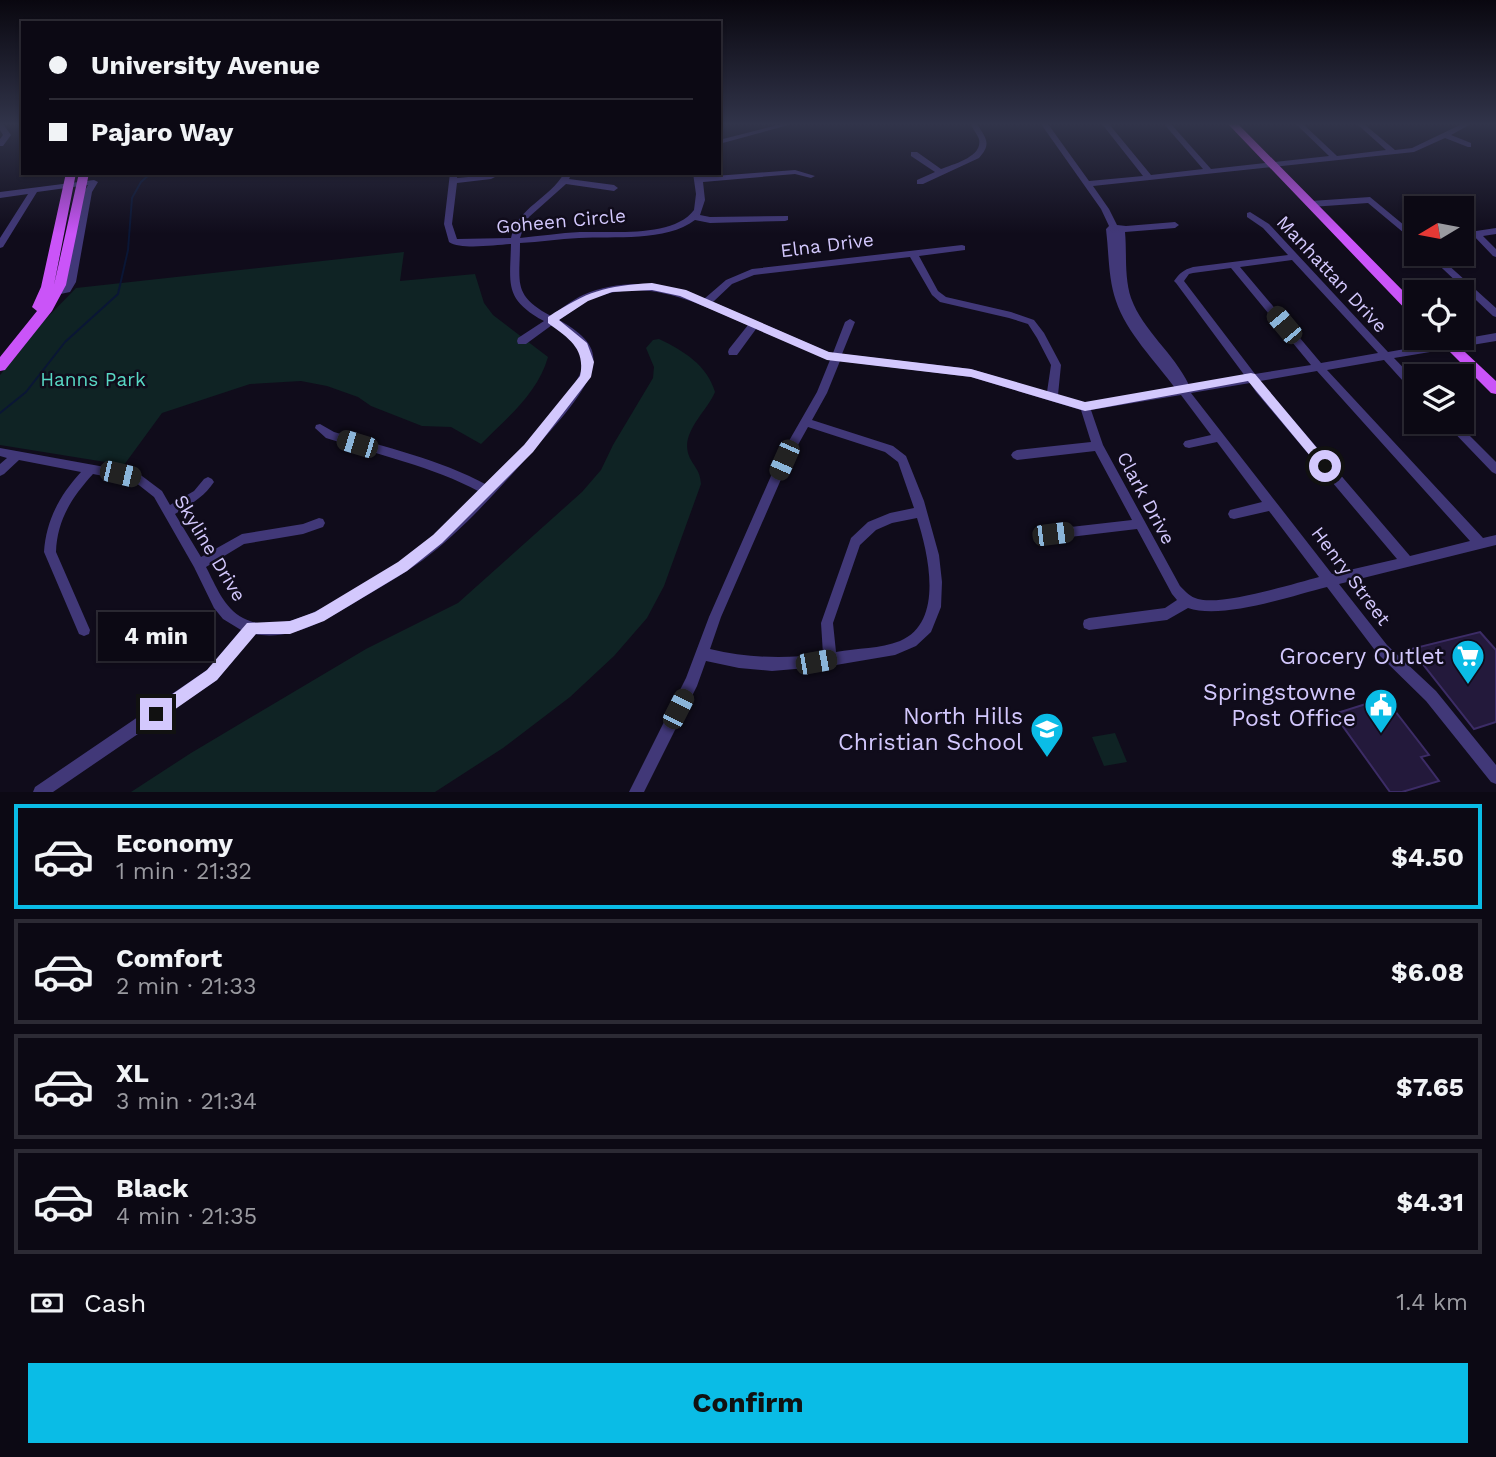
<!DOCTYPE html>
<html lang="en">
<head>
<meta charset="utf-8">
<style>
  :root { --surface:#0c0914; --page:#15121d; --text:#f1f3f6; --muted:#9a9aa0; --line:#2c2a34; --accent:#0abce6 }
  body { margin:0; font-family:"Work Sans",sans-serif; background:var(--page); color:var(--text); height:100vh; display:flex; flex-direction:column; font-size:26px; white-space:nowrap }
  * { box-sizing:border-box; margin:0 }
  p { font-size:23px; color:var(--muted) }
  .icon { flex:none; width:38px; height:38px; fill:none; stroke:currentColor; stroke-width:2; stroke-linecap:round; stroke-linejoin:round }
  .map { position:relative; height:792px; overflow:hidden }
  .side { display:flex; flex-direction:column; background:var(--surface); flex:1 }
  .side>* { flex:none }
  .guide { position:absolute; left:21px; top:21px; width:700px; height:154px; border-radius:0px; box-shadow:0 2px 5px #0004,0 0 0 2px var(--line); display:grid; align-content:center; height:154px; padding:0 28px; background:var(--surface) }
  .needle { width:46px; rotate:260deg }
  .tools { position:absolute; left:1404px; top:196px; display:grid; gap:14px }
  .tools a { display:grid; place-items:center; width:70px; height:70px; border-radius:0px; background:var(--surface); box-shadow:0 2px 5px #0004,0 0 0 2px var(--line); font-size:35px }
  .end { position:absolute; width:32px; height:32px; margin:-16px; border:9px solid #d3c8fd; background:#111; box-shadow:0 0 0 4px #111 }
  .from { border-radius:50% }
  .bubble { position:absolute; height:49px; border-radius:0px; background:var(--surface); box-shadow:0 2px 5px #0004,0 0 0 2px var(--line); font-size:23px; font-weight:700; line-height:49px; text-align:center }
  .car { position:absolute; width:21px; height:42px; margin:-21px -10px; border-radius:9px; box-shadow:0 0 5px 2px #0007; background:linear-gradient(#222 24%,#8ab4d8 0 40%,#222 0 76%,#8ab4d8 0 86%,#222 0) }
  .guide b { display:flex; align-items:center; gap:24px; height:66px; font-size:26px }
  .guide b+b { border-top:2px solid var(--line) }
  .guide i { width:18px; height:18px; background:var(--text) }
  ul { padding:12px 0 0; list-style:none }
  li { display:flex; align-items:center; gap:21px; height:105px; margin:0 14px 10px; padding:0 14px; border:4px solid var(--line); border-radius:0px }
  li div { flex:1 }
  li b { display:block; font-size:26px }
  li em { font-style:normal; font-weight:700 }
  li.active { border-color:var(--accent) }
  li>.icon { width:63px; height:63px; stroke-width:1.5 }
  .pay { display:flex; align-items:center; gap:18px; height:77px; padding:0 28px; font-size:26px }
  .pay p { margin-inline-start:auto }
  .action { display:flex; gap:14px; margin-top:auto; padding:14px 28px }
  .action a { flex:1; height:80px; border-radius:0px; background:var(--accent); color:#111; font-size:28px; font-weight:700; line-height:80px; text-align:center }
  .map>svg:first-child { display:block }
</style>
</head>
<body>
<div class="map">
<svg width="1496" height="792" viewBox="0 0 1496 792">
  <rect width="100%" height="100%" fill="#100c1b"/>
  <path fill="#0f2324" d="M404,252L400,281L475,274L484,303L493,315L548,357C538,393 507,418 481,444L451,427L422,426L371,406L358,397L327,386L301,381L250,384L162,413L124,465L0,445V375L41,324L76,288Z
    M659,339C684,351 707,365 715,392C707,411 682,431 688,453C692,466 700,468 701,484L664,586L647,618L614,656L570,697L503,748L435,792H131L191,753L366,649L458,603L582,492L601,470L613,445L653,378L654,367L646,348L653,340Z
    M1115,733L1127,762L1104,766L1092,737Z"/>
  <g fill="none" stroke-linecap="round" stroke-linejoin="round">
    <path stroke="#0a1635" stroke-width="2" d="M0,413L26,392L65,342L118,294L128,250L132,198L141,182L151,173"/>
  </g>
  <path fill="#23193b" stroke="#3c2c66" stroke-width="2" d="M1480,632L1496,650V722L1474,729L1411,649Z
    M1385,698L1429,755L1421,757L1439,781L1402,792H1390L1334,714Z"/>
  <g fill="none" stroke-linecap="round" stroke-linejoin="round">
    <path fill="#413878" fill-rule="evenodd" d="M0,124H3L11,135L3,146H0V139L3,135L0,130Z
      M781,124H792L719,144V140Z
      M971,124H977C986,138 992,144 979,158L923,184H917V180L935,172L911,156V152H917L941,169C953,164 983,157 979,139C977,134 972,128 971,124Z
      M1041,124H1048L1089,181L1143,176L1102,124H1109L1151,175L1203,169L1164,124H1171L1211,169L1329,156L1296,124H1303L1337,156L1386,150L1357,124H1364L1395,150L1412,148L1462,124H1471L1451,135L1471,143V147H1468L1445,138L1414,152L1093,186L1109,209L1117,225L1126,226L1175,222L1179,225L1175,228L1125,232C1127,253 1124,277 1131,298C1143,331 1174,353 1189,385L1245,376L1176,283L1174,281C1180,273 1183,270 1193,267L1288,255L1263,228L1247,217V213L1250,212L1269,224L1388,352L1496,333V341L1394,358L1416,381V392L1412,391L1384,360L1327,370L1483,538L1496,535V545L1339,584L1387,645L1436,691L1496,765V784L1491,782L1426,701L1377,653L1327,587C1291,596 1222,620 1188,608L1167,620L1089,630L1084,628L1083,624L1084,620L1089,618L1165,608L1177,600L1172,594L1137,529L1053,539L1049,538L1047,534L1049,530L1053,529L1132,520L1095,451L1017,460L1013,458L1011,455L1013,452L1017,450L1091,442L1081,410L971,377L840,361L827,393L812,420L893,446L906,456L924,501L939,555L942,582L941,607L931,632L916,646L895,655L830,666L772,671L739,668L706,661L697,686L644,792H629L686,678L709,617L778,460L817,392L830,360L756,329L737,355H729L728,352L729,349L748,325C695,303 649,276 591,299C580,304 569,313 559,320C575,329 597,343 593,364C590,389 553,428 536,447C503,485 463,530 423,560C401,576 377,589 354,603C324,621 291,641 254,634L217,680L53,792H33L35,787L207,670L241,630L223,619L214,608L194,567L154,497L135,482L93,474C72,497 57,520 56,552L90,630L89,634L84,636L79,634L44,552C46,520 60,495 81,472L19,460L4,474L0,476V464L7,458L0,456V448L138,473L162,491L170,505L194,491L204,479L208,477L212,479L214,482C204,497 191,504 175,514L201,557L242,534L303,524L319,518L323,519L325,523L323,527L303,534L244,544L206,567C216,586 224,608 243,618C280,638 332,603 363,585C381,574 400,563 417,550C439,532 460,512 480,492C432,466 378,455 326,438L315,428L316,425L320,424L334,432C385,447 439,459 487,485C508,463 584,388 584,360C583,342 566,333 552,325L526,344H518L517,341L518,338L544,321C504,299 510,285 511,244C495,245 461,250 449,242L444,224L450,173H458L457,178L491,175L495,177L491,179L457,183L452,224L457,239L511,238C517,207 550,199 564,173H572L569,179L614,185L618,188L614,191L566,184L529,217L525,223L520,238C540,236 560,233 580,232C612,231 673,238 694,210L696,194L693,173H701L702,177L795,170L815,176L811,178L795,174L703,182L705,200L700,215L710,217L788,216V220L785,221L710,223L695,220C666,242 614,236 579,238C559,239 540,242 520,243C520,283 512,295 551,316C561,309 572,300 583,295C622,278 666,282 704,299L726,280L752,269L962,245L965,246V250L919,256L938,291L946,297L1011,312L1034,320L1044,333L1061,365L1058,395L1085,403L1175,388C1156,362 1126,332 1116,301C1108,278 1109,253 1106,229L1109,226L1101,209ZM910,257L932,295L940,302L1009,318L1028,324L1037,338L1051,365L1047,392L971,369L842,354L855,322L850,319L845,322L833,353L828,352L713,302L732,284L754,275ZM1292,260L1378,353L1321,363L1240,267ZM1231,268L1311,365L1255,374L1184,281L1189,274L1193,273ZM1317,371L1470,541L1410,556L1260,381ZM1250,383L1256,392L1397,559L1332,574L1191,393ZM1181,395L1211,435L1185,441L1183,444L1185,447L1189,448L1217,442L1262,502L1230,510L1228,514L1230,518L1234,519L1269,511L1319,577C1293,584 1221,606 1198,599C1190,597 1186,592 1180,586L1103,445L1091,410ZM808,427L885,452L898,462L914,508L890,513L868,522L851,538L821,623L823,654C784,659 748,658 710,649L721,617L789,461ZM917,518C928,553 945,622 900,641C880,649 857,648 836,652L833,623L860,545L876,530L892,523Z
      M94,180L98,182L92,192L76,282L70,292L51,296L48,295L46,293L48,291L64,287L66,282L84,192L88,185L37,192L3,247L0,248V238L28,194L0,198V192Z
      M1370,197L1416,235V243L1368,203L1311,207L1307,204L1311,201Z
      M1496,228V234L1483,236L1496,249V257L1493,256L1472,234L1476,231Z
      M1427,254H1436L1496,308V317L1493,316Z
      M1444,422H1456L1496,462V474L1492,472Z"/>
    <path fill="#ca54f8" fill-rule="evenodd" d="M1228,124H1238L1416,304V316L1411,315Z
      M66,173H76L54,285L79,173H89L66,285L52,311L5,370L0,371V357L37,311L32,307L41,287Z
      M1436,338H1450L1496,381V394L1491,393Z"/>
  </g>
  <linearGradient id="sky" x2="0" y2="1"><stop stop-color="#09070f"/><stop offset="0.53" stop-color="#31344a"/><stop offset="1" stop-color="#31344a" stop-opacity="0"/></linearGradient>
  <rect width="1496" height="234" fill="url(#sky)"/>
  <path fill="#d3c8fd" d="M652,283L686,290L829,352L971,369L1085,402L1251,373L1255,374L1332,466L1330,469H1321L1248,381L1085,411L971,377L827,360L680,296L652,290L612,292L588,301L559,320L587,343L594,362L591,377L533,452L442,543L407,571L324,621L290,634H256L217,680L161,719L156,721L151,719L149,714L151,709L207,670L247,623L290,621L315,612L398,562L433,535L524,445L580,376C586,348 568,338 548,323V317C588,291 604,286 652,283Z"/>
  <defs>
    <symbol id="supermarket-pin" viewBox="-11 -11 22 30"><path d="M0 17L-7.5 6A9.5 9.5 0 1 1 7.5 6Z" fill="#0abce6" stroke="#100c1b"/><path d="M-6-5.5h2.5l.6 2H6L4.5 2H-2.5L-4.4-4H-6ZM-1.5 3.2a1.3 1.3 0 1 0 .1 0ZM3 3.2a1.3 1.3 0 1 0 .1 0Z" fill="#fff"/></symbol>
    <symbol id="civic-pin" viewBox="-11 -11 22 30"><path d="M0 17L-7.5 6A9.5 9.5 0 1 1 7.5 6Z" fill="#0abce6" stroke="#100c1b"/><path d="M-.6-6.5H3V-4.5H.6V-3L4-1V1h2V6H-6V1h2V-1L-.6-3ZM-1.2 2.5V6h2.4V2.5Z" fill="#fff"/></symbol>
    <symbol id="school-pin" viewBox="-11 -11 22 30"><path d="M0 17L-7.5 6A9.5 9.5 0 1 1 7.5 6Z" fill="#0abce6" stroke="#100c1b"/><path d="M0-5L7-2L0 1L-7-2ZM-4 1L0 2.5L4 1V4Q0 6-4 4Z" fill="#fff"/></symbol>
  </defs>
  <g fill-rule="evenodd">
    <use href="#supermarket-pin" x="1449" y="637" width="38" height="52"/>
    <use href="#civic-pin" x="1362" y="686" width="38" height="52"/>
    <use href="#school-pin" x="1028" y="710" width="38" height="52"/>
  </g>
  <g text-anchor="middle" dominant-baseline="central" stroke-width="5" stroke-linejoin="round" paint-order="stroke">
    <g font-size="19" fill="#d3c8fd" stroke="#100c1b">
      <text transform="translate(561 221) rotate(-5)">Goheen Circle</text>
      <text transform="translate(827 245) rotate(-7)">Elna Drive</text>
      <text transform="translate(1332 274) rotate(47)">Manhattan Drive</text>
      <text transform="translate(1146 498) rotate(62)">Clark Drive</text>
      <text transform="translate(210 548) rotate(59)">Skyline Drive</text>
      <text transform="translate(1351 576) rotate(53)">Henry Street</text>
    </g>
    <g font-size="19" fill="#58d8c4" stroke="#100c1b">
      <text x="93" y="379">Hanns Park</text>
    </g>
    <g font-size="23" fill="#d3c8fd" stroke="#100c1b" text-anchor="end">
      <text x="1444" y="656">Grocery Outlet</text>
      <text x="1356" y="692">Springstowne<tspan x="1356" dy="26">Post Office</tspan></text>
      <text x="1023" y="716">North Hills<tspan x="1023" dy="26">Christian School</tspan></text>
    </g>
  </g>
</svg>
<div class="tools">
<a><svg class="needle" viewBox="-14 -14 28 28"><path d="M0-13l5 13h-10z" fill="#e53935"/><path d="M0 13l5-13h-10z" fill="#9a9aa0"/></svg></a>
<a><svg class="icon" aria-label="locate" viewBox="0 0 24 24"><circle cx="12" cy="12" r="6"/><path d="M12 2v4M12 18v4M2 12h4M18 12h4"/></svg></a>
<a><svg class="icon" aria-label="layers" viewBox="0 0 24 24"><path d="M12 4l9 5-9 5-9-5zM3 14l9 5 9-5"/></svg></a>
</div>
<i class="end from" style="left:1325px;top:466px"></i>
<i class="end" style="left:156px;top:714px"></i>
<div class="bubble" style="left:98px;top:612px;width:116px">4 min</div>
<i class="car" style="left:1284px;top:325px;rotate:320deg"></i>
<i class="car" style="left:357px;top:444px;rotate:287deg"></i>
<i class="car" style="left:784px;top:460px;rotate:204deg"></i>
<i class="car" style="left:120px;top:474px;rotate:103deg"></i>
<i class="car" style="left:1053px;top:534px;rotate:83deg"></i>
<i class="car" style="left:816px;top:662px;rotate:80deg"></i>
<i class="car" style="left:678px;top:709px;rotate:27deg"></i>
<div class="guide">
<b><i class="from"></i>University Avenue</b>
<b><i></i>Pajaro Way</b>
</div>
</div>
<section class="side">
<ul>
<li class="active"><svg class="icon" aria-label="car" viewBox="0 0 24 24"><path d="M5 17H2v-5l4-1 3-4h7l3 4 3 1v5h-3M9 17h6M6 11h13"/><circle cx="7" cy="17" r="2"/><circle cx="17" cy="17" r="2"/></svg><div><b>Economy</b><p>1 min · 21:32</p></div><em>$4.50</em></li>
<li><svg class="icon" aria-label="car" viewBox="0 0 24 24"><path d="M5 17H2v-5l4-1 3-4h7l3 4 3 1v5h-3M9 17h6M6 11h13"/><circle cx="7" cy="17" r="2"/><circle cx="17" cy="17" r="2"/></svg><div><b>Comfort</b><p>2 min · 21:33</p></div><em>$6.08</em></li>
<li><svg class="icon" aria-label="car" viewBox="0 0 24 24"><path d="M5 17H2v-5l4-1 3-4h7l3 4 3 1v5h-3M9 17h6M6 11h13"/><circle cx="7" cy="17" r="2"/><circle cx="17" cy="17" r="2"/></svg><div><b>XL</b><p>3 min · 21:34</p></div><em>$7.65</em></li>
<li><svg class="icon" aria-label="car" viewBox="0 0 24 24"><path d="M5 17H2v-5l4-1 3-4h7l3 4 3 1v5h-3M9 17h6M6 11h13"/><circle cx="7" cy="17" r="2"/><circle cx="17" cy="17" r="2"/></svg><div><b>Black</b><p>4 min · 21:35</p></div><em>$4.31</em></li>
</ul>
<div class="pay"><svg class="icon" aria-label="cash" viewBox="0 0 24 24"><path d="M3 7h18v10H3z"/><circle cx="12" cy="12" r="2"/></svg>Cash<p>1.4 km</p></div>
<div class="action"><a>Confirm</a></div>
</section>
</body>
</html>
